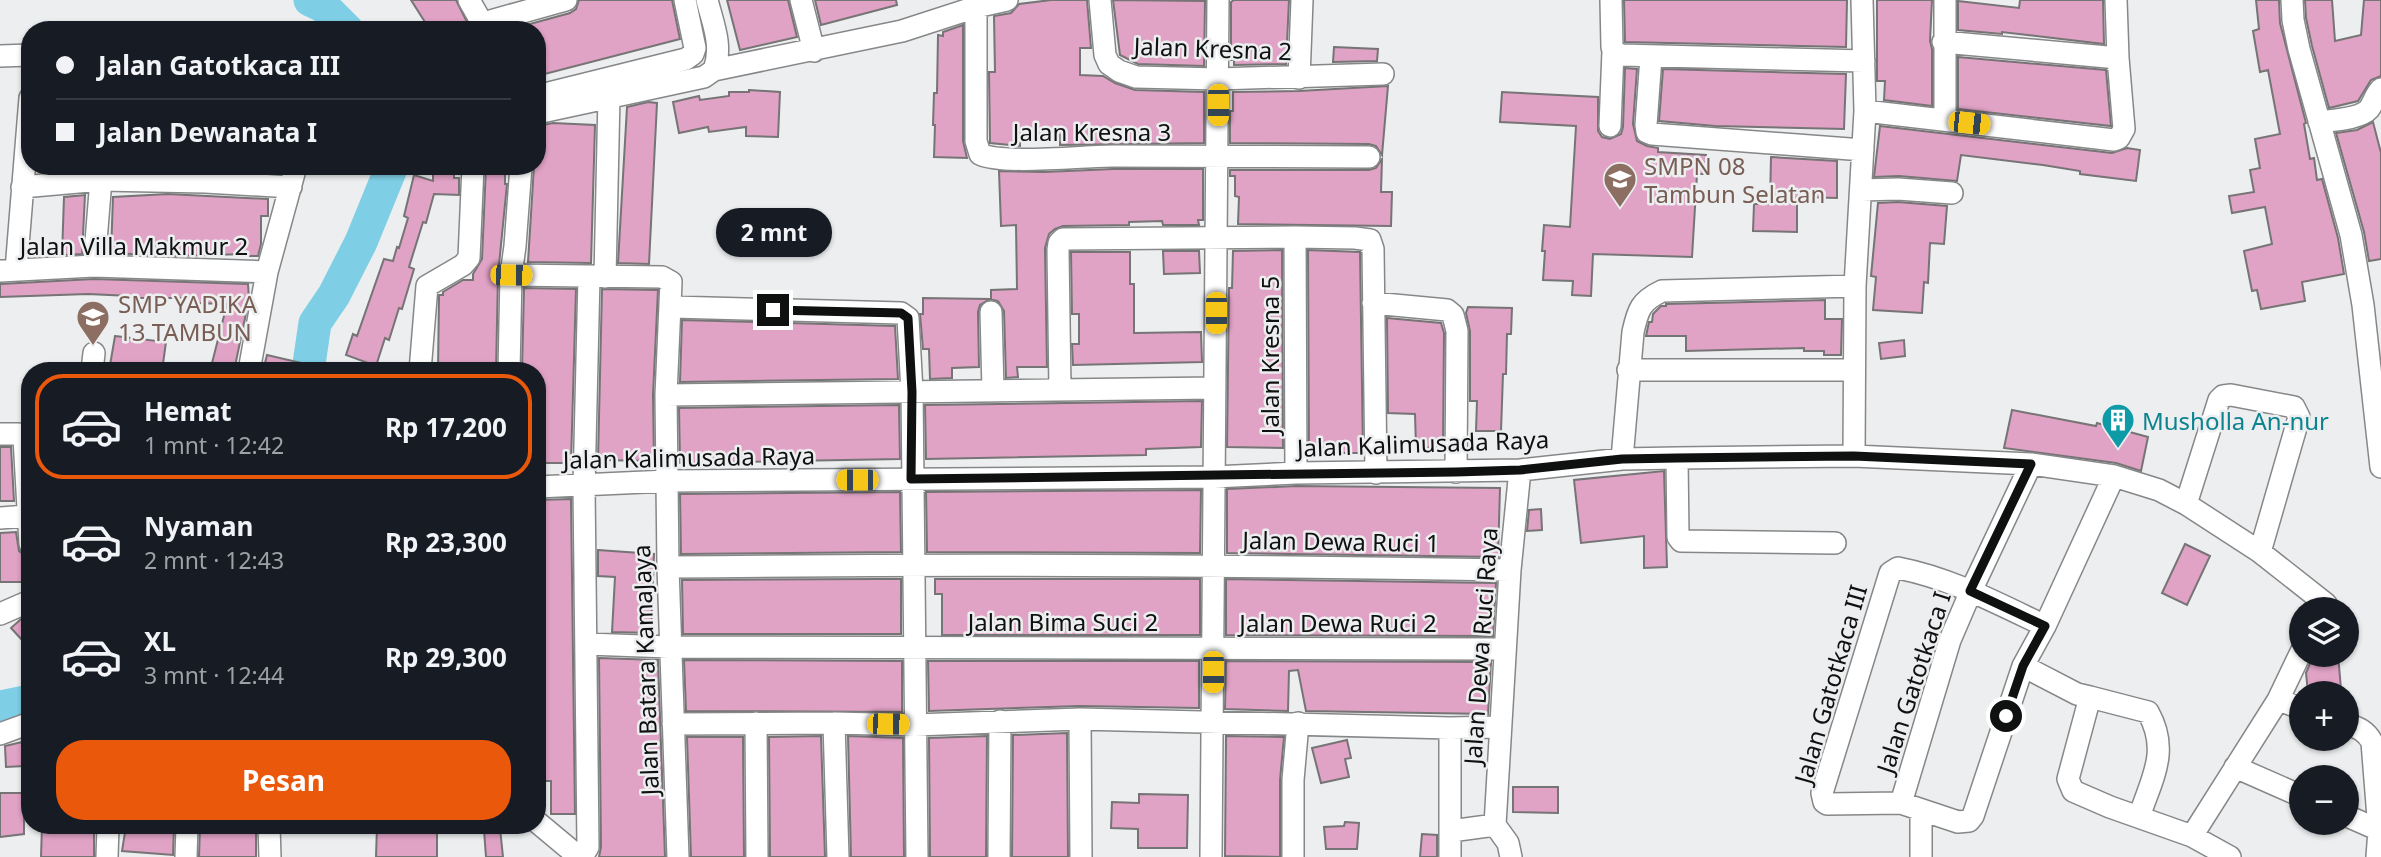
<!DOCTYPE html>
<html lang="id">
<head>
<meta charset="utf-8">
<style>
  :root { --surface:#171b24; --page:#242831; --text:#f1f3f6; --muted:#9ea1a6; --line:#363941; --accent:#ea580c }
  body { margin:0; font-family:"Noto Sans",sans-serif; background:var(--page); color:var(--text); height:100vh; display:flex; flex-direction:column; font-size:26px; white-space:nowrap }
  * { box-sizing:border-box; margin:0 }
  p { font-size:23px; color:var(--muted) }
  .icon { flex:none; width:38px; height:38px; fill:none; stroke:currentColor; stroke-width:2; stroke-linecap:round; stroke-linejoin:round }
  .map { position:relative; flex:1; overflow:hidden }
  .details { position:absolute; left:21px; top:362px; width:525px; height:472px; display:flex; flex-direction:column; background:var(--surface); border-radius:28px; box-shadow:0 2px 5px #0004 }
  .details>* { flex:none }
  .guide { position:absolute; left:21px; top:21px; width:525px; height:154px; border-radius:28px; box-shadow:0 2px 5px #0004; display:grid; align-content:center; height:154px; padding:0 35px; background:var(--surface) }
  .controls { position:absolute; left:2289px; top:597px; display:grid; gap:14px }
  .controls a { display:grid; place-items:center; width:70px; height:70px; border-radius:50%; background:var(--surface); box-shadow:0 2px 5px #0004; font-size:35px }
  .end { position:absolute; width:32px; height:32px; margin:-16px; border:9px solid #0f1010; background:#fff; box-shadow:0 0 0 4px #fff }
  .from { border-radius:50% }
  .bubble { position:absolute; height:49px; border-radius:24px; background:var(--surface); box-shadow:0 2px 5px #0004; font-size:23px; font-weight:700; line-height:49px; text-align:center }
  .car { position:absolute; width:21px; height:42px; margin:-21px -10px; border-radius:9px; box-shadow:0 0 5px 2px #0007; background:linear-gradient(#f5c518 24%,#345 0 40%,#f5c518 0 76%,#345 0 86%,#f5c518 0) }
  .guide b { display:flex; align-items:center; gap:24px; height:66px; font-size:26px }
  .guide b+b { border-top:2px solid var(--line) }
  .guide i { width:18px; height:18px; background:var(--text) }
  ul { padding:12px 0 0; list-style:none }
  li { display:flex; align-items:center; gap:21px; height:105px; margin:0 14px 10px; padding:0 21px; border:4px solid transparent; border-radius:28px }
  li div { flex:1 }
  li b { display:block; font-size:26px }
  li em { font-style:normal; font-weight:700 }
  li.selected { border-color:var(--accent) }
  li>.icon { width:63px; height:63px; stroke-width:1.5 }
  .button { display:flex; gap:14px; margin-top:auto; padding:14px 35px }
  .button a { flex:1; height:80px; border-radius:28px; background:var(--accent); color:#fff; font-size:28px; font-weight:700; line-height:80px; text-align:center }
  .map>svg:first-child { display:block }
</style>
</head>
<body>
<div class="map">
<svg width="2381" height="857" viewBox="0 0 2381 857">
  <rect width="100%" height="100%" fill="#eceeef"/>
  <g fill="none" stroke-linecap="round" stroke-linejoin="round">
    <path stroke="#7ecfe6" stroke-width="33" d="M310,0L323,6L347,30
      M308,371L315,323L334,295L361,242L392,166
      M0,707L30,701"/>
  </g>
  <path fill="#e0a2c5" stroke="#767475" stroke-width="2" d="M411,0H456L471,30H430Z
    M579,0H672L680,39L537,76V30H508L570,13L576,9Z
    M727,0H788L797,37L740,50Z
    M815,0H896L897,5L821,25Z
    M1051,0H1087L1091,48H1080V75L1103,76L1115,83L1135,90L1204,92V143L1060,145V135L1020,134V146L990,143L989,72H995L994,16L1011,13L1019,4Z
    M1113,0L1205,1L1204,66L1138,64L1120,55Z
    M1234,0H1289L1286,64L1234,65V60H1231V2Z
    M1624,0H1847L1846,47L1625,42Z
    M1877,0H1932L1930,41L1932,49V106L1884,100L1885,81H1877Z
    M2020,0H2103L2104,44L2002,32V34L1958,30V1L2019,8Z
    M2256,0H2279L2280,23L2306,123L2304,124L2310,159L2314,158L2317,180L2322,179L2338,238L2344,274L2302,282L2305,301L2261,309L2257,290L2252,291L2244,251L2272,244L2265,207L2232,213L2229,196L2254,192L2250,170L2260,168L2255,139L2280,134L2268,70L2260,72L2253,31L2259,29Z
    M2305,0H2332L2335,41L2361,35L2364,0H2381V76L2371,80L2358,101L2329,108L2312,46L2306,18Z
    M963,25V141L967,158L934,157L935,125H933L934,93H937L938,35L943,36V32Z
    M1334,47L1378,49L1377,61L1333,62Z
    M1958,57L2106,70L2111,126L1958,109Z
    M1625,68L1637,69L1633,124L1637,141L1647,146L1658,148V152L1706,155L1705,174H1697L1692,257L1593,254L1591,296L1572,295L1573,281L1543,280L1545,251H1542L1544,225L1570,227L1576,126L1500,122L1502,92L1598,97V131L1602,137L1610,139L1621,134L1623,127Z
    M1663,69L1846,74L1844,129L1715,126L1659,121Z
    M1388,86L1382,155L1376,146L1369,144L1230,143V111H1233V92L1299,91Z
    M749,90L780,92L778,137L746,136V127L709,132L708,127L679,133L673,102L699,96L700,100L729,96V92H749Z
    M648,102L657,103L649,264L618,263L627,107Z
    M2373,122L2381,153V259L2369,261L2364,232L2336,133L2357,130Z
    M553,123L595,125L591,263L528,262L534,166H537V126Z
    M1880,126L2112,153L2127,148L2140,150L2136,181L2080,174V171L2043,165L1961,155L1957,181L1899,176L1874,177Z
    M1771,157L1837,161V198L1797,197V232L1753,231L1754,204H1770Z
    M1382,159L1381,192H1392L1391,226L1238,224L1239,197L1235,196V176H1230V170H1369L1376,168Z
    M173,166H267V172L173,168Z
    M433,166H454V178H459V195L434,194L426,223L423,222L409,267L414,269L402,309L399,308L389,340L385,338L376,366L346,355L353,334L357,336L384,259L393,261L397,247L399,248L408,218L404,216L414,175L433,181Z
    M486,166H505V184H507L498,275L496,371H438L439,295H443V292L463,280H473V274L482,259Z
    M1113,169H1203V220H1198L1199,225H1163L1162,221L1129,222V225L1063,226L1055,229L1049,234L1045,248L1047,367H1017L1018,377L1006,378L1004,311L998,301L990,299L980,305L978,312L979,367L952,368V378L930,379L929,349H923L920,314H923V298L991,299V290L1017,289L1016,225L1001,226L999,171L1044,172Z
    M168,194L268,199V216H261V244L258,256H246V254L173,256L111,253L113,197Z
    M85,195L82,254L62,255L64,197Z
    M1898,202L1947,206L1944,244L1930,243L1928,283L1924,282L1922,313L1873,310L1876,277L1871,276L1878,203Z
    M1282,250L1283,448L1227,447L1229,288H1232L1233,251Z
    M1308,250L1360,252L1363,453H1309Z
    M1163,251H1199L1200,273L1164,274Z
    M1071,252H1130V284H1134V333L1201,332L1202,362L1073,365L1072,344H1079V314H1072Z
    M94,279L248,284L249,299L234,371H210L227,304L193,303V298H130V296L88,294L0,297V284Z
    M524,288L576,289L571,463H537V371H522Z
    M602,289L658,290L653,395L654,461L598,460Z
    M1825,300V319H1842L1841,355H1824V351H1804V348L1686,351V336H1646L1649,322H1652L1653,314L1661,306H1666V304Z
    M1468,307L1512,308L1511,334H1507L1506,374H1503L1501,431H1476L1477,401H1470V331L1466,313Z
    M1387,318L1441,323L1444,333L1443,447L1416,448L1415,414L1388,413Z
    M682,320L895,326L898,379L680,382Z
    M115,336L166,342L162,371H109Z
    M1904,340L1905,356L1881,359L1879,343Z
    M267,355L310,365L309,371H263Z
    M1202,401L1201,447L1146,449V455L926,459L925,405Z
    M899,405L900,459L680,463L679,408Z
    M2012,410L2096,426L2097,423L2148,437L2141,471L2116,463L2004,448Z
    M0,447H11L14,501H0Z
    M1664,471L1667,567L1644,568V536L1581,543L1574,480Z
    M1296,486L1500,488L1498,557L1227,553V489Z
    M1201,490L1200,553L927,552L926,492Z
    M900,492L901,552L681,554L680,494Z
    M571,499L575,814H551V781H537V500Z
    M1541,509L1542,530L1527,531L1529,510Z
    M16,532L19,551L24,555V560H26V582H0V533Z
    M2185,544L2210,556L2187,605L2162,593Z
    M598,550L654,554L651,633L612,632L615,577L598,576Z
    M878,579H901V634H683L682,580Z
    M935,579H1200V635H942V594H935Z
    M1226,579L1496,583L1493,636L1226,635Z
    M30,615V635L23,641L11,628L21,619Z
    M2314,654H2338L2341,689L2308,693L2306,673Z
    M599,658L658,660L665,857H599L601,847Z
    M684,660L902,661V712L686,711Z
    M928,661H1199V708L1080,706L929,711Z
    M1226,661L1491,662L1488,714L1306,711L1298,670L1289,671L1288,711L1225,709Z
    M1067,733L1068,857H1012L1013,735Z
    M821,736L825,857H770L769,737Z
    M848,736L903,738L904,857H851Z
    M987,736L986,857H930L929,738Z
    M1226,736L1284,737L1280,780V857L1225,856Z
    M687,737H743L744,857H691Z
    M1347,740L1351,758L1345,759L1349,777L1321,783L1312,748Z
    M22,742L24,766L6,767L5,746Z
    M1513,787H1558V813L1513,812Z
    M0,793H24V834L0,837Z
    M1139,794L1188,795L1187,848H1138V829L1111,828L1112,802L1139,803Z
    M1345,822L1359,823L1357,849H1326L1324,827L1344,826Z
    M42,826H94V857H41Z
    M126,826H174L173,855L122,851Z
    M200,826H256V857H199Z
    M377,826H437V857H376Z
    M500,828L503,857H486L484,830Z
    M1422,834L1437,835V857H1420Z"/>
  <g fill="none" stroke-linecap="round" stroke-linejoin="round">
    <defs>
      <path id="minor" d="M469,0L486,30
        M801,0L814,51
        M1100,0L1105,55L1109,64L1119,71L1136,77L1218,79L1383,74
        M1611,0L1612,47L1613,51L1621,55L1864,61
        M2292,0L2293,20L2299,49L2351,235L2363,305L2381,467
        M976,7V141L980,154C1002,165 1084,156 1113,156C1198,156 1284,157 1369,157
        M483,23L566,0
        M1943,42L2118,58
        M0,56L30,55
        M1651,57L1646,125L1647,132L1652,134L1863,150
        M714,70L902,31L976,7L1007,0
        M1299,78L1302,0
        M537,96L686,59L693,54L695,48L685,0
        M1865,111L2114,140L2119,138L2124,129L2118,58L2116,0
        M537,113L704,77L714,70C723,46 713,24 707,0
        M1945,120V0
        M2319,122C2333,120 2360,119 2369,109C2374,102 2375,95 2381,89
        M1610,126L1613,51
        M22,187L101,180L205,182L291,187
        M1861,190L1898,189L1952,193
        M1295,237L1296,473
        M94,266L102,167
        M16,270L30,98
        M0,271L94,266L267,272
        M511,275L662,277L671,282L666,395L668,567L678,857
        M605,277L609,96
        M1373,303L1447,310L1453,315L1457,331L1456,472
        M672,307L901,313L908,318L912,392L917,857
        M991,312L993,391
        M1628,370H1854
        M92,371L94,353
        M249,371L267,272L296,166
        M420,371L427,286L463,265L469,258L473,166
        M509,371L511,275L515,246L521,166
        M1060,390L1058,250L1059,243L1063,239L1295,237L1355,238L1370,240L1373,249L1376,473
        M666,395L1215,388
        M0,434H19L24,438L30,544
        M1854,456L1855,286L1865,111L1862,0
        M1677,458L1678,537L1681,541L1835,543
        M1622,459L1633,332C1638,309 1641,301 1662,291L1855,286
        M537,487L667,481L1214,477L1296,473L1520,470L1622,459L1677,458L1854,456L2031,464L2114,476L2159,490L2186,504L2260,552L2326,604L2323,609
        M2186,504L2219,400L2223,396L2231,395L2294,407L2299,417L2260,552
        M0,518L27,516
        M668,567C948,564 1229,565 1510,570
        M0,614L30,601
        M2045,626C1997,603 1950,578 1898,568L1890,573L1822,793L1824,802L1827,804L1901,803L1958,822L1969,821L1973,816L2023,666L2045,626L2114,476
        M587,644L669,647L1504,649
        M2023,666L2077,694L2090,697L2068,779L2073,791L2110,807L2192,836L2230,857
        M2090,697L2148,712C2170,751 2152,778 2139,817
        M2278,700L2301,708
        M1080,719L1081,857
        M756,723L757,857
        M834,723L838,857
        M673,724L834,723L915,725L1080,719L1450,728L1500,727
        M2347,724C2359,728 2366,731 2372,742L2379,830L2377,857
        M1450,728V857
        M0,734L30,723
        M2235,767L2301,796
        M1901,803L1950,640L1971,591L2031,464
        M2347,816L2379,830
        M537,822L579,857
        M1495,825L1510,570L1520,470
        M1495,825L1508,843L1511,857
        M269,826L270,857
        M1451,831L1495,825
        M2192,836L2278,700L2301,652
        M107,857L108,826
        M186,857L187,826
        M582,857L588,847L584,486L589,277
        M999,857L1000,721
        M1211,857L1218,0
        M1293,857V780L1298,723
        M1921,857V810"/>
    </defs>
    <use href="#minor" stroke="#868788" stroke-width="24"/>
    <use href="#minor" stroke="#fff" stroke-width="21"/>
  </g>
  <g fill="none" stroke-linecap="round" stroke-linejoin="round">
    <path stroke="#0f1010" stroke-width="9" d="M773,310L901,313L908,318L912,392L911,479L1456,472L1520,470L1622,459L1677,458L1854,456L2031,464L1970,591L2045,626L2023,666L2006,716"/>
  </g>
  <defs>
    <symbol id="school-pin" viewBox="-11 -11 22 30"><path d="M0 17L-7.5 6A9.5 9.5 0 1 1 7.5 6Z" fill="#8d6e63" stroke="#eceeef"/><path d="M0-5L7-2L0 1L-7-2ZM-4 1L0 2.5L4 1V4Q0 6-4 4Z" fill="#fff"/></symbol>
    <symbol id="building-pin" viewBox="-11 -11 22 30"><path d="M0 17L-7.5 6A9.5 9.5 0 1 1 7.5 6Z" fill="#0f9aa8" stroke="#eceeef"/><path d="M-4-6H4V6H1V3H-1V6H-4ZM-2.5-4.3h1.7v1.8h-1.7ZM.8-4.3h1.7v1.8H.8ZM-2.5-1h1.7V.8h-1.7ZM.8-1h1.7V.8H.8Z" fill="#fff"/></symbol>
  </defs>
  <g fill-rule="evenodd">
    <use href="#school-pin" x="1601" y="160" width="38" height="52"/>
    <use href="#school-pin" x="74" y="298" width="38" height="52"/>
    <use href="#building-pin" x="2099" y="401" width="38" height="52"/>
  </g>
  <g text-anchor="middle" dominant-baseline="central" stroke-width="5" stroke-linejoin="round" paint-order="stroke">
    <g font-size="24" fill="#0f1010" stroke="#eceeef">
      <text transform="translate(1213 48) rotate(2)">Jalan Kresna 2</text>
      <text x="1092" y="131">Jalan Kresna 3</text>
      <text x="134" y="245">Jalan Villa Makmur 2</text>
      <text transform="translate(1269 355) rotate(-90)">Jalan Kresna 5</text>
      <text transform="translate(1423 443) rotate(-2)">Jalan Kalimusada Raya</text>
      <text transform="translate(689 457) rotate(-1)">Jalan Kalimusada Raya</text>
      <text transform="translate(1341 541) rotate(1)">Jalan Dewa Ruci 1</text>
      <text x="1063" y="621">Jalan Bima Suci 2</text>
      <text x="1338" y="622">Jalan Dewa Ruci 2</text>
      <text transform="translate(1480 646) rotate(-86)">Jalan Dewa Ruci Raya</text>
      <text transform="translate(645 670) rotate(-92)">Jalan Batara KamaJaya</text>
      <text transform="translate(1913 682) rotate(-72)">Jalan Gatotkaca I</text>
      <text transform="translate(1830 684) rotate(-74)">Jalan Gatotkaca III</text>
    </g>
    <g font-size="24" fill="#785e54" stroke="#eceeef" text-anchor="start">
      <text x="1644" y="165">SMPN 08<tspan x="1644" dy="28">Tambun Selatan</tspan></text>
      <text x="118" y="303">SMP YADIKA<tspan x="118" dy="28">13 TAMBUN</tspan></text>
    </g>
    <g font-size="24" fill="#0d838f" stroke="#eceeef" text-anchor="start">
      <text x="2142" y="420">Musholla An-nur</text>
    </g>
  </g>
</svg>
<div class="controls">
<a><svg class="icon" aria-label="layers" viewBox="0 0 24 24"><path d="M12 4l9 5-9 5-9-5zM3 14l9 5 9-5"/></svg></a>
<a>+</a>
<a>−</a>
</div>
<i class="end from" style="left:2006px;top:716px"></i>
<i class="end" style="left:773px;top:310px"></i>
<div class="bubble" style="left:716px;top:208px;width:116px">2 mnt</div>
<i class="car" style="left:1218px;top:105px;rotate:180deg"></i>
<i class="car" style="left:1969px;top:123px;rotate:96deg"></i>
<i class="car" style="left:511px;top:275px;rotate:91deg"></i>
<i class="car" style="left:1216px;top:313px;rotate:180deg"></i>
<i class="car" style="left:857px;top:480px;rotate:270deg"></i>
<i class="car" style="left:1213px;top:672px;rotate:180deg"></i>
<i class="car" style="left:888px;top:724px;rotate:91deg"></i>
<div class="guide">
<b><i class="from"></i>Jalan Gatotkaca III</b>
<b><i></i>Jalan Dewanata I</b>
</div>
<section class="details">
<ul>
<li class="selected"><svg class="icon" aria-label="car" viewBox="0 0 24 24"><path d="M5 17H2v-5l4-1 3-4h7l3 4 3 1v5h-3M9 17h6M6 11h13"/><circle cx="7" cy="17" r="2"/><circle cx="17" cy="17" r="2"/></svg><div><b>Hemat</b><p>1 mnt · 12:42</p></div><em>Rp 17,200</em></li>
<li><svg class="icon" aria-label="car" viewBox="0 0 24 24"><path d="M5 17H2v-5l4-1 3-4h7l3 4 3 1v5h-3M9 17h6M6 11h13"/><circle cx="7" cy="17" r="2"/><circle cx="17" cy="17" r="2"/></svg><div><b>Nyaman</b><p>2 mnt · 12:43</p></div><em>Rp 23,300</em></li>
<li><svg class="icon" aria-label="car" viewBox="0 0 24 24"><path d="M5 17H2v-5l4-1 3-4h7l3 4 3 1v5h-3M9 17h6M6 11h13"/><circle cx="7" cy="17" r="2"/><circle cx="17" cy="17" r="2"/></svg><div><b>XL</b><p>3 mnt · 12:44</p></div><em>Rp 29,300</em></li>
</ul>
<div class="button"><a>Pesan</a></div>
</section>
</div>
</body>
</html>
